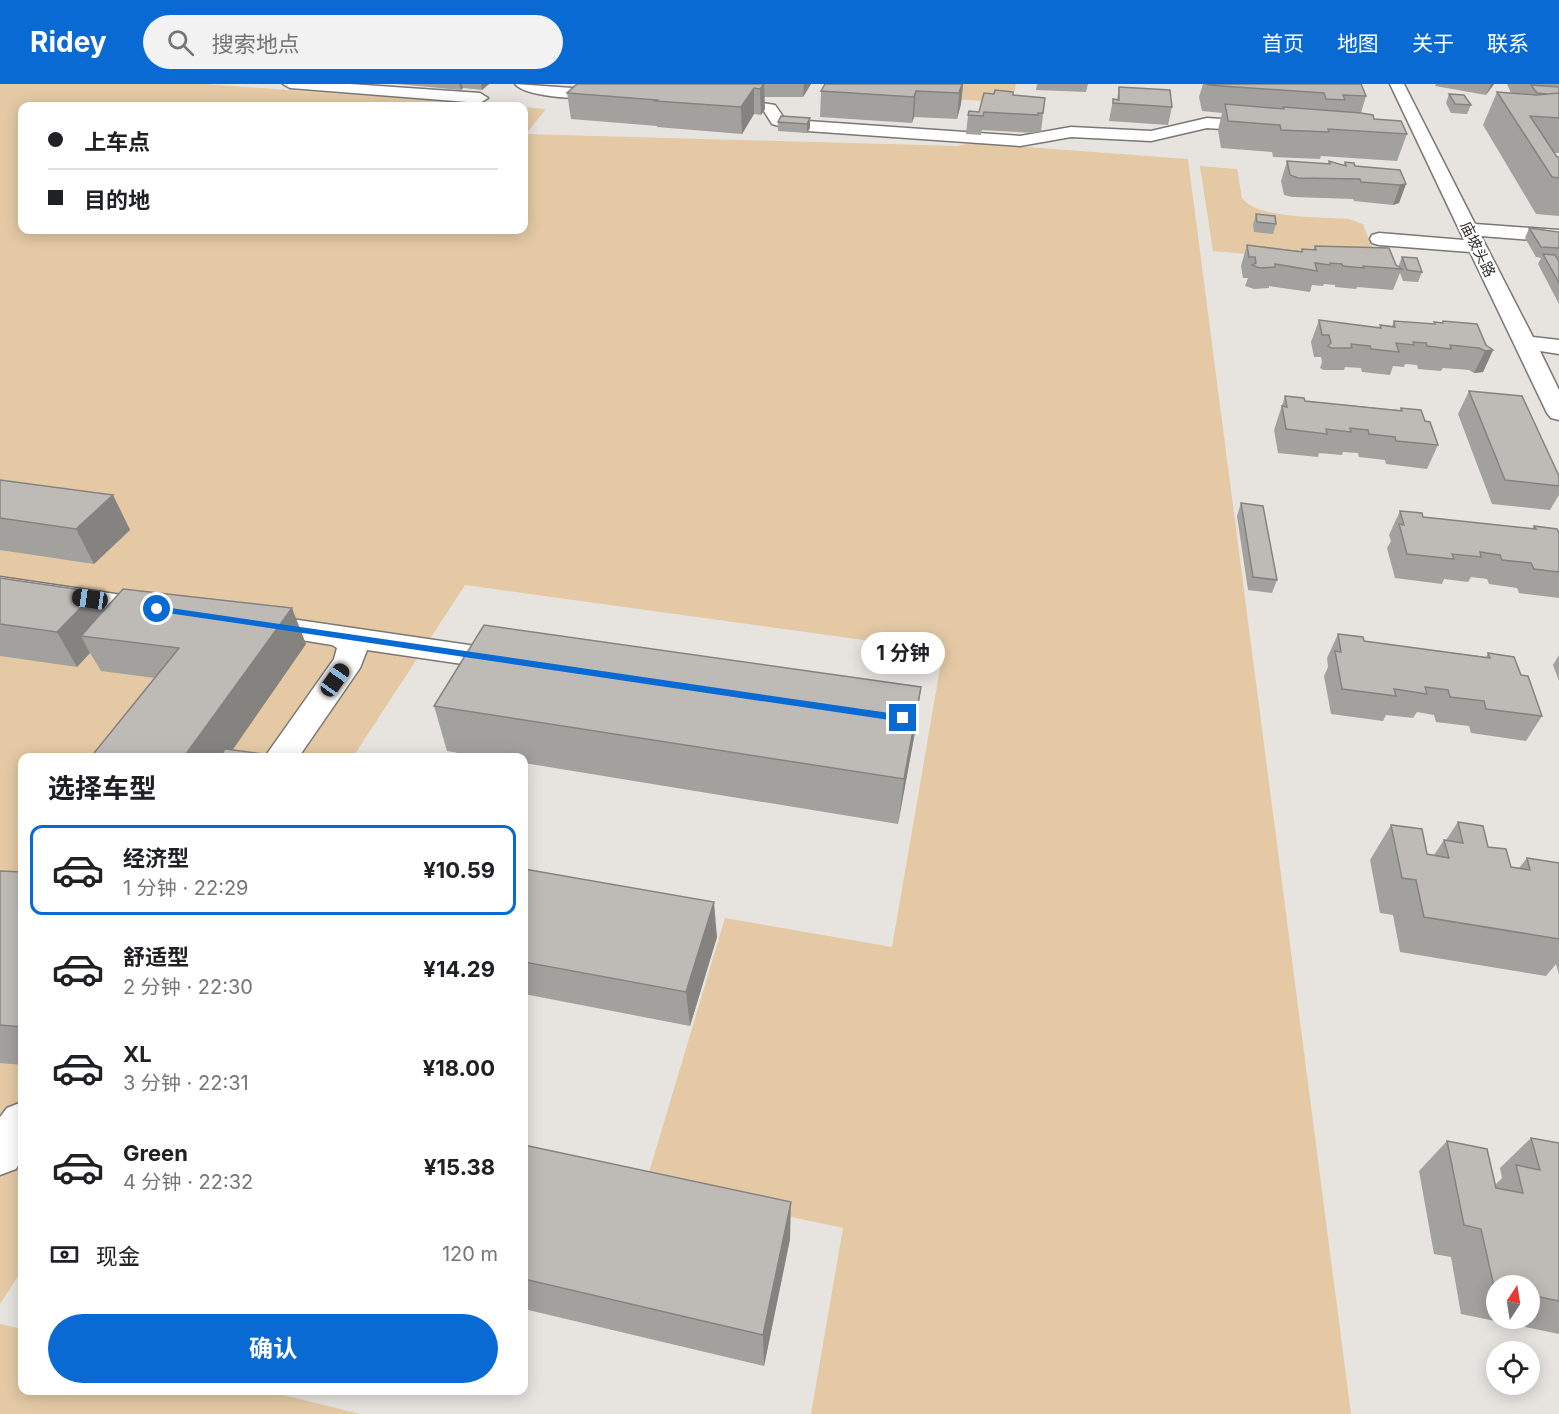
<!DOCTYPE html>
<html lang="zh">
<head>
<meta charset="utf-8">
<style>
  :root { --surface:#fff; --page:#f2f2f2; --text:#202124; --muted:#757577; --line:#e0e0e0; --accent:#086ad2 }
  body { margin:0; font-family:Inter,"Noto Sans SC",sans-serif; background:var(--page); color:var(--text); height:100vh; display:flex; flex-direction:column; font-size:22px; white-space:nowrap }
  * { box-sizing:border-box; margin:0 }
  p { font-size:20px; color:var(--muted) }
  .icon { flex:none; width:33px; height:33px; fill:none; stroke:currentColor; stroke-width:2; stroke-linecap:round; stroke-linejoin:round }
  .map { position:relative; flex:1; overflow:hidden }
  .details { position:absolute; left:18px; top:669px; width:510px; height:642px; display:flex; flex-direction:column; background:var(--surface); border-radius:12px; box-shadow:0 3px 15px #0003 }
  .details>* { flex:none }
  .guide { position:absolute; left:18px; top:18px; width:510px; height:132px; border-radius:12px; box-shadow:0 3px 15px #0003; display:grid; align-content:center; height:132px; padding:0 30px; background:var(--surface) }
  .needle { width:39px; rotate:12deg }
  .tools { position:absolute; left:1486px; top:1191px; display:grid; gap:12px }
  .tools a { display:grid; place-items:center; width:54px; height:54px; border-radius:50%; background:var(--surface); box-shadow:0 3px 15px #0003; font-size:30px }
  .end { position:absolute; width:27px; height:27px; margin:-14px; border:8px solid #086ad2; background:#fff; box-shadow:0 0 0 3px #fff }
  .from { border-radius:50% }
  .bubble { position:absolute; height:42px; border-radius:21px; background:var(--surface); box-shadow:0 3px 15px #0003; font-size:20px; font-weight:700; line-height:42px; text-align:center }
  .car { position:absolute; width:18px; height:36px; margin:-18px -9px; border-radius:8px; box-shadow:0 0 4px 2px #0007; background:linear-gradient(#222 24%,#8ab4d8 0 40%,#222 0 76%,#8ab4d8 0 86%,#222 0) }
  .guide b { display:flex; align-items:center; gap:21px; height:57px; font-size:22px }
  .guide b+b { border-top:2px solid var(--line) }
  .guide i { width:15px; height:15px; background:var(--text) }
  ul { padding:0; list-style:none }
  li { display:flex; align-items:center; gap:18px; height:90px; margin:0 12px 9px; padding:0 18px; border:3px solid transparent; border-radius:12px }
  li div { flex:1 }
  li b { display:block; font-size:22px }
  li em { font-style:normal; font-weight:700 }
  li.active { border-color:var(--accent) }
  li>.icon { width:54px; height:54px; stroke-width:1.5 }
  h2 { padding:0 30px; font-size:27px; line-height:72px }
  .pay { display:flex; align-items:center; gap:15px; height:66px; padding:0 30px; font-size:22px }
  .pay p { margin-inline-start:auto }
  .button { display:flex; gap:12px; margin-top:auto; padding:12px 30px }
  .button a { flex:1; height:69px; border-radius:36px; background:var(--accent); color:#fff; font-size:24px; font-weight:700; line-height:69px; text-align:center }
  header { display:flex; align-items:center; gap:36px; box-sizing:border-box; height:84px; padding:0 30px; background:var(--accent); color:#fff }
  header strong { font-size:28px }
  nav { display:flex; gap:33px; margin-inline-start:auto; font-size:21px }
  .search { width:420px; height:54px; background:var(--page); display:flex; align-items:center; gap:15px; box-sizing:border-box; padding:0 21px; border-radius:33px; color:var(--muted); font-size:22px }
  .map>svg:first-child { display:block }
</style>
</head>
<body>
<header>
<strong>Ridey</strong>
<div class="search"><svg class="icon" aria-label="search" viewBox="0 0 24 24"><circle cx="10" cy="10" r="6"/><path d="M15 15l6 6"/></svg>搜索地点</div>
<nav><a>首页</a><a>地图</a><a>关于</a><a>联系</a></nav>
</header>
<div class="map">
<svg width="1559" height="1330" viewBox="0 0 1559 1330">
  <rect width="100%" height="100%" fill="#e7e4e0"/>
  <path fill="#e4c9a4" d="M0,0H205L511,22H22V146H524V23L546,25L526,50L957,62L972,59L1188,75L1351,1330H811L843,1144L645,1102L725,834L892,863L943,567L465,501L353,673L22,674V1186L0,1220Z
    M928,0H1016L1012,19L923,13Z
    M1200,82L1237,85L1242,114C1256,135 1324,133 1349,135L1363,140L1373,167L1280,173L1213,167Z
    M0,1240L22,1245V1306L267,1307L360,1330H0Z"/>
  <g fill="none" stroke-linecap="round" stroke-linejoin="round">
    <defs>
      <path id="minor" d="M283,0H350L480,9L488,14L480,19L290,4Z
        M515,0L615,7L622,11L615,15C593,14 529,16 515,0Z
        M1390,0H1404L1475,140L1559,146V158L1481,152L1533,253L1559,256V270L1540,267L1559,306V336L1551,334L1547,329L1470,168L1379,161L1372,159L1370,155L1372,151L1379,149L1464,156Z
        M721,13L775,21L784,34L793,36L1020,52L1071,43L1151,47L1207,34L1264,38L1272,43L1264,48L1207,44L1151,57L1071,53L1020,62L793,46L772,40L764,27L716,21L713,18L716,15Z
        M0,493L156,516L166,518L171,525L166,532L156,534L0,511Z
        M257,530L510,567L521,570L525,577L521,584L510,587L367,566L360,584L298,674H264L334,575L337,564L332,561L247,547L242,540L247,533Z
        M22,1018V1075L16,1085L0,1091V1033L7,1024Z"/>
    </defs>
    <use href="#minor" stroke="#7a7774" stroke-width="3"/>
    <use href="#minor" fill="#fff" fill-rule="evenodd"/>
  </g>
  <path fill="#a3a19d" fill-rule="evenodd" d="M397,0H489L482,6L463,4L461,6Z
    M577,0H811L803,13H764L765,25L761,31L754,30L742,50L657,43V42L571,35L567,9Z
    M825,0H963L961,20L957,35L914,33L912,39L820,33L821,7Z
    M1037,0H1088L1086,8L1036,6Z
    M1203,0H1361L1366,12L1361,29L1407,50L1397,77L1321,72L1320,75L1273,73L1272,68L1221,64L1218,46L1222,29L1202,27L1199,13Z
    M1436,0H1494L1486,11L1435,2Z
    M1507,0H1559V69H1554L1557,73H1559V132L1536,130L1483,41L1497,8L1527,10L1511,9Z
    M1119,3L1172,23L1168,41L1109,37L1113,15L1117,16Z
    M1449,10L1471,21L1467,30L1451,29L1446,19Z
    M1013,11L1045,14L1041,48L1036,47L1035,49L982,46L981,51L966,50L968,31L979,28Z
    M810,34V44L807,49L778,47V38Z
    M1287,77L1328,80L1329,77L1344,81L1345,78L1406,100L1399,119L1393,121L1354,117L1353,115L1292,113L1284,111L1281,97Z
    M1256,130L1276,140L1273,150L1254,148L1253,141Z
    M1529,144L1559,148V175H1558L1559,177V220L1538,180L1541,174L1536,173L1525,154Z
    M1247,161L1301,167L1302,165L1313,166L1315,162L1396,181L1398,183L1402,173L1422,188L1418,198L1403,197L1400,189L1393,206L1357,203L1356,205L1335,203V201L1324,200L1323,202L1312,201L1310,208L1269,202V204L1254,205L1245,202L1248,194H1243L1241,182Z
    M1319,236L1379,244L1380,241L1392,242L1394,237L1434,240V238L1442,239L1443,237L1493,266L1483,288L1474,289L1469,286L1443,284L1441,287L1418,285L1417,281L1405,280L1404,283L1393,282L1390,291L1362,288L1361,284L1345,283L1344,286H1323L1320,284L1322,278L1321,273H1314L1311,258Z
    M1469,307L1559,392V411L1550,426L1492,420L1458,330Z
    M1285,312L1305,317L1400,326L1401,324L1425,337L1438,361L1427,385L1386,380L1385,376L1359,373L1358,369L1343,368L1342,371L1319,369L1318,373L1278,369L1274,346Z
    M0,396L113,411L130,446L94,480L0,466Z
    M1241,419L1277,496L1272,509L1248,506L1237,432Z
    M1400,427L1423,433L1532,445L1534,442L1559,449V514L1519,509L1517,504L1489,500L1487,495L1471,493L1468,498L1444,495L1442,500L1395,494L1387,464L1391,457L1389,451Z
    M0,494L96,508L105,525L306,560L232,666L264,670L265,674H90L155,594L101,587L90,569L77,583L0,572Z
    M1338,550L1364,557L1486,573L1488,569L1521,591L1542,632L1526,657L1471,649L1469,642L1436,638L1434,631L1417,628L1413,634L1386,631L1383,637L1331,630L1324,592L1328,583L1327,574Z
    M1559,571V597L1553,581Z
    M434,622L915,648L898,740L524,679V674H487L447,667Z
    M1458,738L1488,763L1511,783L1519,784L1527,774L1559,779V891L1556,880L1546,892L1400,868L1393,831L1380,829L1370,776L1391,741L1427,770L1434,771L1444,756H1446Z
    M524,785L717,853L690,942L524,910Z
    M0,787L22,788V981L0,979Z
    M1531,1054L1559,1059V1250L1461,1230L1451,1173L1434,1170L1419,1087L1447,1057L1495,1101L1502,1094L1500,1084ZM1497,1202H1530V1234H1497Z
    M524,1061L790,1155L764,1282L524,1225Z"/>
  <path fill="#858380" d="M459,0H462L463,4L461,6Z
    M481,0H489L482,6Z
    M764,0L765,25L761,31L760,5Z
    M804,0H811L803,13Z
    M962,0H963L961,20L957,35L959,9Z
    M1491,0H1494L1486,11Z
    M754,4V30L742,50L741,23Z
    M916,7L914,33L912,39L914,13Z
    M810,34V44L807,49V40Z
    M1406,100L1399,119L1393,121L1400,101Z
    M1493,266L1483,288L1474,289L1485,267Z
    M113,411L130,446L94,480L76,445Z
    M96,508L115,543L81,552L90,569L77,583L57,548Z
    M292,524L306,560L227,674H183Z
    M921,603L915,648L898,740L904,695Z
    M714,818L717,853L690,942L686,908Z
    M791,1118L790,1155L764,1282L763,1251Z"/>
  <path fill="#bebbb7" stroke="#858380" stroke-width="1.5" d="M577,0H764L760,5L754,4L741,23L655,17L657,16L567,9Z
    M825,0H962L959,9L916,7L914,13L821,7Z
    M1207,0H1361L1366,12L1343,11L1345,16L1326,15L1324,9L1208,1Z
    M1531,1L1559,3V9L1548,10L1537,9Z
    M1119,3L1170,6L1172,23L1113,19V15L1119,16Z
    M995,6L1013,8V11L1045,14L1043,29H1038V31L984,28L983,32L968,31L969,27L979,28L984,9L994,10Z
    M1497,8L1537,11L1559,9V34L1530,32L1557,73H1559V94L1552,93Z
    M1449,10L1464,11L1471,21L1455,20Z
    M1225,20L1284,25L1283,23L1361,29L1373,31L1374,35L1401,37L1407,50L1328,45L1329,48L1281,46L1280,41L1228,37Z
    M781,32L810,34L807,40L778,38Z
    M1287,77L1330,80L1329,77L1346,82L1345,78L1354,79L1355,82L1400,86L1406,100L1400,101L1361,98L1360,95L1298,94L1290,91Z
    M1256,130L1275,132L1276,140L1257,138Z
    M1529,144L1559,148V164L1541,163Z
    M1247,161L1302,168V165L1316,166L1315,162L1389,164L1396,181L1402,185L1363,182L1364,184L1343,182L1342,180L1330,179V181L1315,179L1317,187L1275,180V183L1260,184L1252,181L1256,179L1255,173H1249Z
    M1543,170L1555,171L1559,177V199Z
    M1402,173L1417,174L1422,188L1407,186Z
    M1319,236L1381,244L1380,241L1395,243L1394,237L1435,240L1434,238L1443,239V237L1477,240L1486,261L1493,266L1485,267L1479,264L1450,261L1451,265L1427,262L1426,259L1413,258L1414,261L1396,259L1399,268L1371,265L1370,262L1351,260L1352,264H1331L1328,262L1331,259L1329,251H1322Z
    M1469,307L1522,312L1559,392V402L1505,396Z
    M1285,312L1304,314L1305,317L1402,327L1401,324L1421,326L1425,337L1430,338L1438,361L1396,357L1395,353L1369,350L1368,346L1350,344L1351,348L1326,345L1327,350L1286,345L1282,322L1287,323Z
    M0,396L113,411L76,445L0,434Z
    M1241,419L1263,422L1277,496L1253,493Z
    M1400,427L1422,429L1423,433L1536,445L1534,442L1557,445L1559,449V488L1534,485L1531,479L1502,476L1500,471L1480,468L1481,473L1452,470L1454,475L1407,470L1399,440L1404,441Z
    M0,494L96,508L57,548L0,540Z
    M123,505L292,524L183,674H90L179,564L81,552Z
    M484,541L921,603L904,695L434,622Z
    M1338,550L1363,553L1364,557L1490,574L1488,569L1514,573L1521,591L1528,592L1542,632L1486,625L1484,617L1450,613L1448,606L1425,603L1427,610L1394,605L1396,612L1342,605L1335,567L1341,568Z
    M225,665L264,670L262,674H219Z
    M1458,738L1483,742L1488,763L1506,765L1511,783L1530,786L1527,774L1559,779V855L1424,833L1416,796L1402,794L1391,741L1422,745L1427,770L1449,774L1444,756L1463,759Z
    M524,785L714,818L686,908L524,878Z
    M0,787L22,788V943L0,941Z
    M1531,1054L1559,1059V1217L1530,1211V1202H1497V1204L1494,1203L1481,1145L1464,1141L1447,1057L1487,1065L1496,1104L1523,1109L1516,1081L1540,1086Z
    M524,1061L791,1118L763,1251L524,1195Z"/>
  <path fill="#086ad2" d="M157,522L903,631L908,634L903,638L154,527L153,525Z"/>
  <g text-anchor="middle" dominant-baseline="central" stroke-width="4.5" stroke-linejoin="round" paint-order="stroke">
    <g font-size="15" fill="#302f2e" stroke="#fff">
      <text transform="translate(1478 165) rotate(64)">庙坡头路</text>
    </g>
  </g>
</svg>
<div class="tools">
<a><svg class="needle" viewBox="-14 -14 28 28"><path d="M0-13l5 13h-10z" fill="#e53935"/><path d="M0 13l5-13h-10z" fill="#757577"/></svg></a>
<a><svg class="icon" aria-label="locate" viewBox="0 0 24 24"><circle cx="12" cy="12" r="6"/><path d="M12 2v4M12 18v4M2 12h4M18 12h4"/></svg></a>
</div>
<i class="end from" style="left:157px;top:525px"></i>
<i class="end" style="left:903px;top:634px"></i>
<div class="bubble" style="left:861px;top:548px;width:84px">1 分钟</div>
<i class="car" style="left:90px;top:515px;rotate:278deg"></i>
<i class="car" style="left:335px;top:596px;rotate:35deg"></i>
<div class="guide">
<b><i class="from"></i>上车点</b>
<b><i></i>目的地</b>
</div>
<section class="details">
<h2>选择车型</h2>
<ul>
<li class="active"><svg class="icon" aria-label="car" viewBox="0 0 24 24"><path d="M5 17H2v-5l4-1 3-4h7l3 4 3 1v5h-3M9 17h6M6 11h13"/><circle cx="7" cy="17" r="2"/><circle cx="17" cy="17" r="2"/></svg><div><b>经济型</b><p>1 分钟 · 22:29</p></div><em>¥10.59</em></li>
<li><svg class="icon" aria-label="car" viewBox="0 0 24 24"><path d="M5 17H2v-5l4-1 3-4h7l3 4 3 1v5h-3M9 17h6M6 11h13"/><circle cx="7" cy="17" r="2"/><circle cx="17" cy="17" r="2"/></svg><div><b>舒适型</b><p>2 分钟 · 22:30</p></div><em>¥14.29</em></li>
<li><svg class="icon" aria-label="car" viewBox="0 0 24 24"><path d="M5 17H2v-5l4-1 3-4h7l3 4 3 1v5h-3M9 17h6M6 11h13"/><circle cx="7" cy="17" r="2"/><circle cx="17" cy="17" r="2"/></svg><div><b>XL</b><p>3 分钟 · 22:31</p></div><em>¥18.00</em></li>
<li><svg class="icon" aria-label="car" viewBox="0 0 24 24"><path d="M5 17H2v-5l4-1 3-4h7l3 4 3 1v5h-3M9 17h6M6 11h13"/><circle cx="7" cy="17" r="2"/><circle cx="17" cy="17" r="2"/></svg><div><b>Green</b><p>4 分钟 · 22:32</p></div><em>¥15.38</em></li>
</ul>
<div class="pay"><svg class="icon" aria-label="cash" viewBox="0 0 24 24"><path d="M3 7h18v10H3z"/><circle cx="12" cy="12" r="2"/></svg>现金<p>120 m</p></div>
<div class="button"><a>确认</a></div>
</section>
</div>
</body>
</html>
